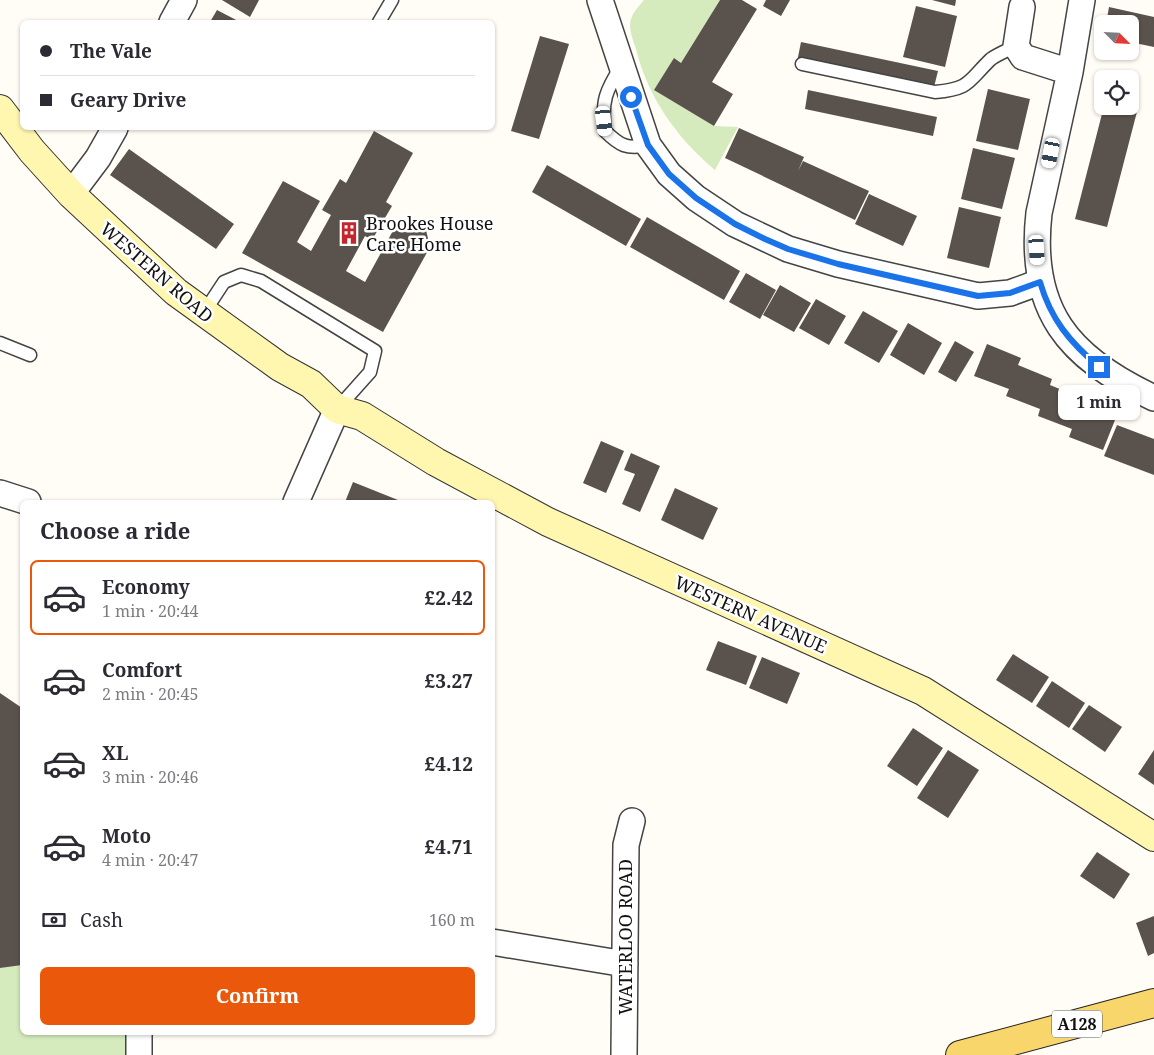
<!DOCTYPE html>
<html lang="en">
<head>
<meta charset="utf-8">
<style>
  :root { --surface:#fff; --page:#f7f7f7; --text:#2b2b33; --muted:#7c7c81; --line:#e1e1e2; --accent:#ea580c }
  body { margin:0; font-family:"Noto Serif",serif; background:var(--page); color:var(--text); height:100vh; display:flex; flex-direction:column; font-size:19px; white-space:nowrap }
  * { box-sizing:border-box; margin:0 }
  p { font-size:16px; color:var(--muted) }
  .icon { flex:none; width:28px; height:28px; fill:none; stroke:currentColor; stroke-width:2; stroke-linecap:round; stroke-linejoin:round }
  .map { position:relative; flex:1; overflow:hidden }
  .drawer { position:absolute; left:20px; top:500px; width:475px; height:535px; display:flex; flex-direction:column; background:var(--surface); border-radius:8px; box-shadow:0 1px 4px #0004 }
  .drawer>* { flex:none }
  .guide { position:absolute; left:20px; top:20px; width:475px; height:110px; border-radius:8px; box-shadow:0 1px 4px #0004; display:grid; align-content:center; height:110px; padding:0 20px; background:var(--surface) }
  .needle { width:32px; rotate:114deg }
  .fabs { position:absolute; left:1094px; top:15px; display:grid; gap:10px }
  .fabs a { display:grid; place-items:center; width:45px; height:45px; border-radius:8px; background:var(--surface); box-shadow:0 1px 4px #0004; font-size:25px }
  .end { position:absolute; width:22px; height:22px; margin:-11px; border:6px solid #1a73e8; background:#fff; box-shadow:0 0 0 2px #fff }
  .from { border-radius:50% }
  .bubble { position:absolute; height:35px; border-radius:8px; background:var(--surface); box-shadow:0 1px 4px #0004; font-size:16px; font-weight:700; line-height:35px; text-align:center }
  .car { position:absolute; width:15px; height:30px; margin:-15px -8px; border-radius:6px; box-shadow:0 0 4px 1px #0007; background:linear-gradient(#fff 24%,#345 0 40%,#fff 0 76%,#345 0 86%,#fff 0) }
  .guide b { display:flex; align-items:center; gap:18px; height:48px; font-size:19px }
  .guide b+b { border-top:1px solid var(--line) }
  .guide i { width:12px; height:12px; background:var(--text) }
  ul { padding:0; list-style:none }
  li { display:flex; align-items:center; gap:15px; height:75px; margin:0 10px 8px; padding:0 10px; border:2px solid transparent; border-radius:8px }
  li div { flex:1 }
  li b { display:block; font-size:19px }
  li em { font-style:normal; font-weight:700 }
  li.current { border-color:var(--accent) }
  li>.icon { width:45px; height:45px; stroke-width:1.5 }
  h2 { padding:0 20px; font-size:22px; line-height:60px }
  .pay { display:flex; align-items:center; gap:12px; height:55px; padding:0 20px; font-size:19px }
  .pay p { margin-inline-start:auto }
  .cta { display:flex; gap:10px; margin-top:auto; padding:10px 20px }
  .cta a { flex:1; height:58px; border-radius:8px; background:var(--accent); color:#fff; font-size:20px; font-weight:700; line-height:58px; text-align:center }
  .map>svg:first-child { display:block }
</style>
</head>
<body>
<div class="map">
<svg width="1154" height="1055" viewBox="0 0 1154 1055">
  <rect width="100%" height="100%" fill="#fffdf5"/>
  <path fill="#d5ebbd" d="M644,0H720L681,63L674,59L714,126L738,127L715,170C677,138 648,98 636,49C633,40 628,29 631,19C633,12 640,5 644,0Z
    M22,964V1032L139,1033L140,1055H0V968Z"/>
  <path fill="#5a524d" d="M222,0H259L250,17Z
    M720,0H742L757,9L712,82L733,94L714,126L654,90L674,58L681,63Z
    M766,0H790L781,16L763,6Z
    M932,0H956L955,6Z
    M916,6L957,16L945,67L903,57Z
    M1109,7L1154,17V47L1130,42V24H1106Z
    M217,10L240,22H210Z
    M540,36L569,44L539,139L511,131Z
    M801,42L938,71L933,91L797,62Z
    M988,89L1030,99L1018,150L976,141Z
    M808,90L937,117L933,136L805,109Z
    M1130,102L1139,104L1107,227L1075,219L1104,106H1130Z
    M739,128L804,157L798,171L803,161L869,191L855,220L725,158Z
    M374,131L413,153L386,202L392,206L372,240L365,236L346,271L365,282L395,227L413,225L426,230L430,247L383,332L242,253L283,181L320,201L297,242L311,251L331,215L322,210L340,179L346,183Z
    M973,148L1015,158L1002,209L961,199Z
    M129,149L234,224L216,249L110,175Z
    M547,165L641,219L626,246L532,192Z
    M869,194L917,216L903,246L855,224Z
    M959,207L1001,217L989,268L947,258Z
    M647,217L740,271L724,300L630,247Z
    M746,273L776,290L760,319L729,302Z
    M780,285L811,303L794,332L763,315Z
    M816,299L846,316L829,345L799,328Z
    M863,311L898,331L879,363L844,343Z
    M908,323L942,343L924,375L890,355Z
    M955,341L974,352L956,382L938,372Z
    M987,344L1021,358L1018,365L1052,379L1050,385L1084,399L1081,407L1115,420L1103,450L1069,437L1072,429L1038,416L1040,409L1006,396L1009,389L974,376Z
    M1117,425L1154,439V475L1104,456Z
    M601,441L624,451L606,493L583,483Z
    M631,453L660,466L640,512L622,504L635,474L624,470Z
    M353,482L403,502H345Z
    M675,488L718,508L703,540L661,520Z
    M718,641L757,656L746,685L706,670Z
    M1013,654L1049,677L1032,703L996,680Z
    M762,657L800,673L787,704L749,688Z
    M1052,681L1085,703L1069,728L1036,706Z
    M0,693L22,708V965L0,968Z
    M1089,705L1122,727L1105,752L1072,729Z
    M913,728L943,748L917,786L887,766Z
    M948,750L979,770L948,818L917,798Z
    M1154,750V785L1138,774Z
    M1097,852L1130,874L1114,899L1080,876Z
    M1154,916V953L1148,956L1136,923Z"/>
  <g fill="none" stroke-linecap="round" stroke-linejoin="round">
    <defs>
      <path id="lane" d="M379,22L392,0
        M802,64L935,92C971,89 968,81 991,59C998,54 1008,50 1016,46
        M622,65C606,90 601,101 605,131C619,145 627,150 648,145
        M203,314L224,282L241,275L261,281L375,351L370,372L337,409
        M0,343L30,355"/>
      <path id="street" d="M600,0L648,145L669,174L696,198L735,224L788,249L838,264L978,296L1010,293L1040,282
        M1082,0L1070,72L1039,213C1028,310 1068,358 1154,398
        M1022,7L1016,46L1023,57L1070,72
        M172,22L184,0
        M71,194L98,158L115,128
        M0,493L28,502
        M296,502L337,409
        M492,942L625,964
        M139,1055V1032
        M624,1055L626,845L632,821"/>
      <path id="secondary" d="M0,109L32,151L71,194L176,292L280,367L311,384L337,409L362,416L436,462L548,522L923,691L1154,837"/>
      <path id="primary" d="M960,1055L1154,1003"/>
    </defs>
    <use href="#lane" stroke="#444" stroke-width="15"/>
    <use href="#street" stroke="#444" stroke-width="28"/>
    <use href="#secondary" stroke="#333" stroke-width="30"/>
    <use href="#primary" stroke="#222" stroke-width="30"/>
    <use href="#lane" stroke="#fff" stroke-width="12"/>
    <use href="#street" stroke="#fff" stroke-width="25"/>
    <use href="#secondary" stroke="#fff6b0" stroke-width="28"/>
    <use href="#primary" stroke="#f9d66b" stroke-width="28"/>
  </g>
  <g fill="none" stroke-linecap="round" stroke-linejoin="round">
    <path stroke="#1a73e8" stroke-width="6" d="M631,97L648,145L669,174L696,198L735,224L765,239L788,249L838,264L978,296L1010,293L1040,282C1051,320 1070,342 1099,367"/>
  </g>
  <defs>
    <symbol id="building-bare" viewBox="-9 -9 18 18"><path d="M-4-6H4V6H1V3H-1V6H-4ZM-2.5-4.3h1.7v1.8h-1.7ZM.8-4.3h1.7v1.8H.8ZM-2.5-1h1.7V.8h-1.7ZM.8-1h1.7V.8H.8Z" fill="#c4262e" stroke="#fff" stroke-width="2.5" paint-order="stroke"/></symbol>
  </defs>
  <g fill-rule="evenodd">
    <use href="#building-bare" x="333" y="217" width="32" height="32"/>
  </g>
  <g text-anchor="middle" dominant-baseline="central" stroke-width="5" stroke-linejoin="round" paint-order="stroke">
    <rect fill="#fff" stroke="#585858" stroke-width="1" x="1052" y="1010.5" width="50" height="27" rx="4"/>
    <g font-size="16" font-weight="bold" fill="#111">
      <text x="1077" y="1024">A128</text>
    </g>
    <g font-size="18" fill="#111" stroke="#fff" text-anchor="start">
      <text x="366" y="223">Brookes House<tspan x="366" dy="21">Care Home</tspan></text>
    </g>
    <g font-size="18" fill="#111" stroke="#fff">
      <text transform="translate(157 272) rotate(41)">WESTERN ROAD</text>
      <text transform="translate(751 614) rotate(24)">WESTERN AVENUE</text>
      <text transform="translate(625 937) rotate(-90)">WATERLOO ROAD</text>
    </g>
  </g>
</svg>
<div class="fabs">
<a><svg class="needle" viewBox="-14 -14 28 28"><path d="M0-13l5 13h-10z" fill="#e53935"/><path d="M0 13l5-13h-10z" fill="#7c7c81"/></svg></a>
<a><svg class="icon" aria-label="locate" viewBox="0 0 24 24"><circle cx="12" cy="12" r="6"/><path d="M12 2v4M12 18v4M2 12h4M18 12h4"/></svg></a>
</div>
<i class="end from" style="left:631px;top:97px"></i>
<i class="end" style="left:1099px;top:367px"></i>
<div class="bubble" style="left:1058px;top:385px;width:82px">1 min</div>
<i class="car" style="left:604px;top:121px;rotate:174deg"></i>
<i class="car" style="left:1051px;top:153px;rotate:191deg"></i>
<i class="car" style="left:1037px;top:250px;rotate:176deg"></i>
<div class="guide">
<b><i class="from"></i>The Vale</b>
<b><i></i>Geary Drive</b>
</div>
<section class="drawer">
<h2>Choose a ride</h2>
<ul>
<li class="current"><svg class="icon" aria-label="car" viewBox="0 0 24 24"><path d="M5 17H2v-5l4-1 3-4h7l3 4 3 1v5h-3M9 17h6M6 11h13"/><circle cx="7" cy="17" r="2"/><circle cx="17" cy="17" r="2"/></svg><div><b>Economy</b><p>1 min · 20:44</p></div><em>£2.42</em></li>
<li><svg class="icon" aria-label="car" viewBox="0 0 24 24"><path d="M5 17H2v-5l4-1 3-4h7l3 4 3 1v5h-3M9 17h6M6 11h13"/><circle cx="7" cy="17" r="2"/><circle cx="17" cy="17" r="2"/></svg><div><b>Comfort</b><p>2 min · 20:45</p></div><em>£3.27</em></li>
<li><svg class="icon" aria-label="car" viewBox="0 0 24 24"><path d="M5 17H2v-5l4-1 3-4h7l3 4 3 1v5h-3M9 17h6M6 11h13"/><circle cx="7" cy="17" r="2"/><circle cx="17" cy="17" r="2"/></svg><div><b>XL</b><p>3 min · 20:46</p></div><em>£4.12</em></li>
<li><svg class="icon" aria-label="car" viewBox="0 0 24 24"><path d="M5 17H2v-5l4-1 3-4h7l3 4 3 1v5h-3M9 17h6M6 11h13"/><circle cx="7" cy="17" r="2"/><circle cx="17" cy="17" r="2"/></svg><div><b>Moto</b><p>4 min · 20:47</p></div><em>£4.71</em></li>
</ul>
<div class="pay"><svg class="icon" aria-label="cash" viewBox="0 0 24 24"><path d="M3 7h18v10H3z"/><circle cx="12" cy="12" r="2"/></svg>Cash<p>160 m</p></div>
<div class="cta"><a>Confirm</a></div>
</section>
</div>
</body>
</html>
